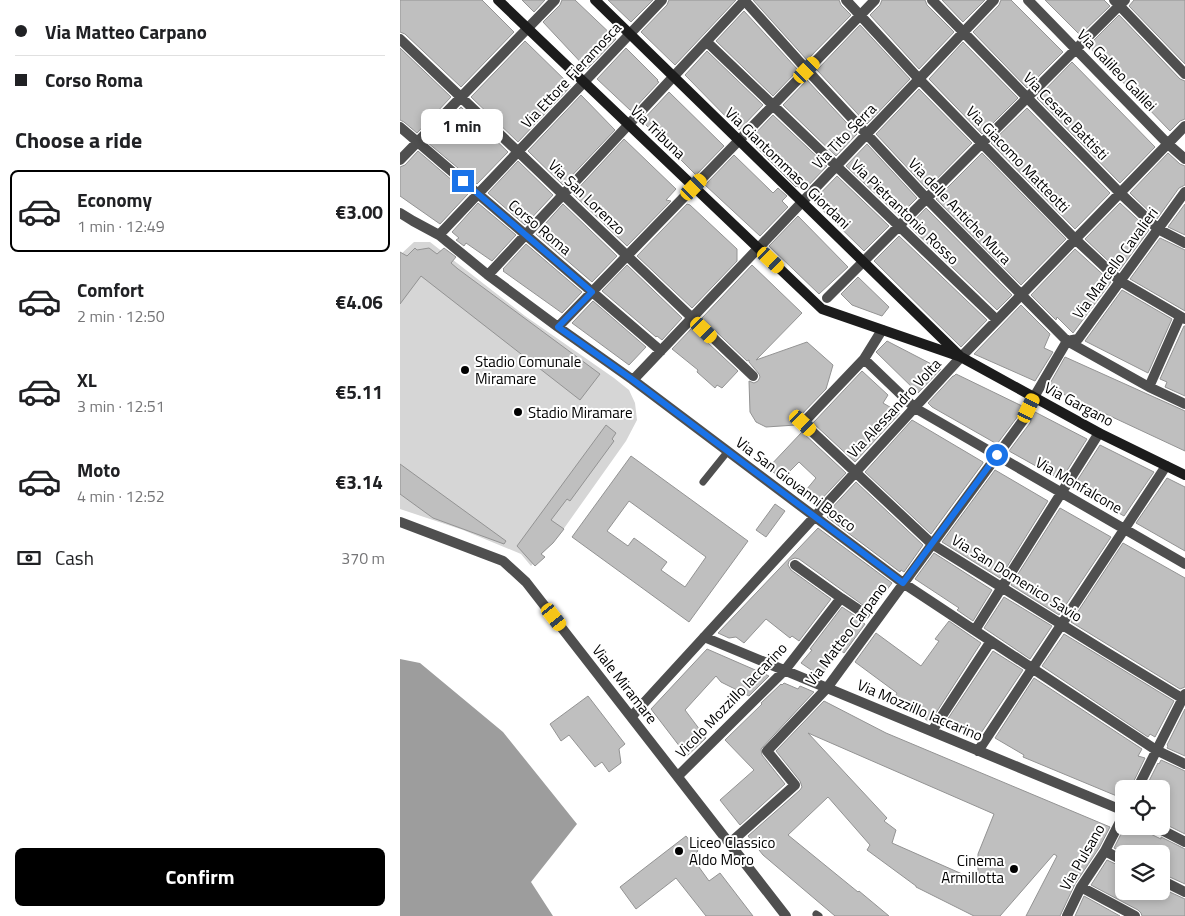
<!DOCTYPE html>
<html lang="en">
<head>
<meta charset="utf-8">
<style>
  :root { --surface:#fff; --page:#f2f2f2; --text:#202124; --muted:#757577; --line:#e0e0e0; --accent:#000 }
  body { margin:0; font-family:"Titillium Web",sans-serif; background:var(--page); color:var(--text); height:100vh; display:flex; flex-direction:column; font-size:19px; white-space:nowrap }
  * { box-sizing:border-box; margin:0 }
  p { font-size:16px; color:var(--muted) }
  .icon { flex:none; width:28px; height:28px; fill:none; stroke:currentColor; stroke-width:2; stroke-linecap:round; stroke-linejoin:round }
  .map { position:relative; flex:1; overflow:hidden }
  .drawer { display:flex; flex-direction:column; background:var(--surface); width:400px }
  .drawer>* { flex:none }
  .hud { display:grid; align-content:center; height:110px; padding:0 15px; background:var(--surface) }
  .controls { position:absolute; left:715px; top:780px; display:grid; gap:10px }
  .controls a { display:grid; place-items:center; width:55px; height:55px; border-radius:8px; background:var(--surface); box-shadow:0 2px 8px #0003; font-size:25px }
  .end { position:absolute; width:22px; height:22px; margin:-11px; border:6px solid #1a73e8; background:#fff; box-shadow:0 0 0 2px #fff }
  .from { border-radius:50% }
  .bubble { position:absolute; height:35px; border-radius:8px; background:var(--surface); box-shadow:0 2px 8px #0003; font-size:16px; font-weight:700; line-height:35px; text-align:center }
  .car { position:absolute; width:15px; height:30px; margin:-15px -8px; border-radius:6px; box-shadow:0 0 4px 1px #0007; background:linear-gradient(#f5c518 24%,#345 0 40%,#f5c518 0 76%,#345 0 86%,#f5c518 0) }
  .hud b { display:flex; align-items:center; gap:18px; height:48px; font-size:19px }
  .hud b+b { border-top:1px solid var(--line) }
  .hud i { width:12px; height:12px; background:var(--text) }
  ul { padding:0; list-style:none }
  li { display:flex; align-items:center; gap:15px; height:82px; margin:0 10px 8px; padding:0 5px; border:2px solid transparent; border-radius:8px }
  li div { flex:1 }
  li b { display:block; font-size:19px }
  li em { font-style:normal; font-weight:700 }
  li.current { border-color:var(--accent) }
  li>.icon { width:45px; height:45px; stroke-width:1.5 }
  h2 { padding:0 15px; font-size:22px; line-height:60px }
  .pay { display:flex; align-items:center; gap:12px; height:55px; padding:0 15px; font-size:19px }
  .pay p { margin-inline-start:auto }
  .primary-button { display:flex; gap:10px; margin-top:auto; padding:10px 15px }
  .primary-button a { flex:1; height:58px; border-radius:8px; background:var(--accent); color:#fff; font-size:20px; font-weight:700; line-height:58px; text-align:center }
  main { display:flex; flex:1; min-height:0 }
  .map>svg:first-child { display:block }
</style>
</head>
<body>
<main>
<section class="drawer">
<div class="hud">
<b><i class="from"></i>Via Matteo Carpano</b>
<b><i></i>Corso Roma</b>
</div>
<h2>Choose a ride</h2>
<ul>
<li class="current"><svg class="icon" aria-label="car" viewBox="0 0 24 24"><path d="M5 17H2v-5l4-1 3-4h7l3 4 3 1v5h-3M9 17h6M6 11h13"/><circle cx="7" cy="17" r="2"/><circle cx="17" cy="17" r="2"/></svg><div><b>Economy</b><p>1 min · 12:49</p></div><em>€3.00</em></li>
<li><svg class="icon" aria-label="car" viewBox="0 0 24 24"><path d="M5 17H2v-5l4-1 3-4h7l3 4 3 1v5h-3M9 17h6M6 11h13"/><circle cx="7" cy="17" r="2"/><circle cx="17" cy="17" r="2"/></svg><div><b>Comfort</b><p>2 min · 12:50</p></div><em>€4.06</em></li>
<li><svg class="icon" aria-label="car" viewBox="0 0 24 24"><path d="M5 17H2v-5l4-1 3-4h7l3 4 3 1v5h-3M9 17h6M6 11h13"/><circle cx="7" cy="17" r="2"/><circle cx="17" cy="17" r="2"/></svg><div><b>XL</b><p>3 min · 12:51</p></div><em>€5.11</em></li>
<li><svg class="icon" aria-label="car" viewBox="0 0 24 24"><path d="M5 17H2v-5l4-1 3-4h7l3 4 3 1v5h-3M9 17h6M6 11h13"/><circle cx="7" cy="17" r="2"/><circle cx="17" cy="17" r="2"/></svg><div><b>Moto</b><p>4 min · 12:52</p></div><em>€3.14</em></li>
</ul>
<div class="pay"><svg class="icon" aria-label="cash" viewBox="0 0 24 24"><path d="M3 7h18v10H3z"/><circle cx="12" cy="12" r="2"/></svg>Cash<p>370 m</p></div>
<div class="primary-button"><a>Confirm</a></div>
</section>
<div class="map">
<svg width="785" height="916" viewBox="0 0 785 916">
  <rect width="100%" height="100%" fill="#fff"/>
  <path fill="#d6d6d6" d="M14,242H30L125,316L214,378L229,390L235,403L237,420L226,441L160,534L131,566L121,554L63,530L0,509V255Z"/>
  <path fill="#9d9d9d" d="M0,659L20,663L103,732L177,824L131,882L153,916H0Z"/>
  <path fill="#bfbfbf" stroke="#939393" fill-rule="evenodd" d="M0,0H82L114,32L61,87L5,34L0,32Z
    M122,0H145L134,12Z
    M162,0H175L216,39L187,69L143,22L160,5Z
    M208,0H253L231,22Z
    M269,0H336L275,65L241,32L267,5Z
    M353,0H439L441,5L451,15L407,60Z
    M482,0H525L527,5L554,32L519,69L470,15L480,5Z
    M542,0H585L563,22Z
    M601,0H611L663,52L627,88L573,32L599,5Z
    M645,0H704L710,6L680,35Z
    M734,0H785V64L729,6Z
    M344,11L398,70L373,96L316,41Z
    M719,15L780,79L785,81V119L780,121L770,131L688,46Z
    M460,25L510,79L467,124L417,70Z
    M125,41L171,86L118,142L71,97Z
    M563,42L618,98L582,134L529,79Z
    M0,48L51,97L17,133L4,122L0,120Z
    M226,48L258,80L257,81L259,82L232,111L231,110H230L197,79Z
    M307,51L363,105L339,130L285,75Z
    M672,62L755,147L720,183L637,98Z
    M407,80L457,134L436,156L383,105Z
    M519,89L572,143L527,189L476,134Z
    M269,92L324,146L296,175L242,121Z
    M181,95L215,130L163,185L128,151Z
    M61,107L108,152L77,184L27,142Z
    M627,108L710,193L675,229L591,143Z
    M373,115L427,166L403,191L397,186L396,187L349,140Z
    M224,139L276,189L266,200L271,201L227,246L173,194Z
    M467,144L517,198L499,216L446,166Z
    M18,151L68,194L40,224L0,196V167L5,165Z
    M582,153L666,239L621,285L536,199Z
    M768,153L780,164L785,166V185L779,188L757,219L730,193Z
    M334,155L373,193L378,188L387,196L382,201L388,207L360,236L305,185Z
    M118,161L153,195L125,225L88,193Z
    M437,176L489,226L464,251L413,201Z
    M78,203L116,235L92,261L66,243L64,246L56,240L59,238L52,232Z
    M720,203L749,230L719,271L685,239Z
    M163,204L217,256L192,282L136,234Z
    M287,204L290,205L337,249V261L292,308L237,256Z
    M785,204V235L768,227Z
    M526,208L612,295L597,310L509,226Z
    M398,216L448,267L419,294L369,246Z
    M499,236L587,320L561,347L474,261Z
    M760,238L785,250V311L730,279Z
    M126,244L182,292L162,313L103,271L104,270L103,269Z
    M15,248L17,250L29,248L37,254L44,248L56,257L51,263L58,269L200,374L180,400L21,276L0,304V252L7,256Z
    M675,249L711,282L673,333L657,317L656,320L631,295Z
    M227,265L282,318L262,340L257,336L256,337L202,291Z
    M352,265L402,313L356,360L407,342L433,365L426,389L398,418L396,425L366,427L356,422L350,412L349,381L354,383L358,381L360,377L359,374L349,362V360L347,361L302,318Z
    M458,277L489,307L482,316L452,305L441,294Z
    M722,290L772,319L748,373L685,341Z
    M193,301L246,347L229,365L172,323Z
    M621,305L650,334L644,348L653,352L635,381L574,354Z
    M784,326H785V396L765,387L767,382L760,379Z
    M292,328L338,371L322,388L317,385L315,388L297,372L298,370L272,349Z
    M487,341L541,369L518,393L476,352Z
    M665,357L785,411V451L648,387Z
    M462,371L488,395L483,403L500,413L455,462L413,423Z
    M556,374L622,406L618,416L597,444L532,407L528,403L553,376H554Z
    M635,412L687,439L661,480L609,451L630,423Z
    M512,420L583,462V463L531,534L465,472Z
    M206,425L216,433L212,439L214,441L170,501L167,499L151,520L164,529L153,543L141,554L145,557L135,566L117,546Z
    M402,432L446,473L416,505L402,495L416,478L399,462L382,479L368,468Z
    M700,445L754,472L724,516L673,487Z
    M231,456L348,541L289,622L172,537ZM229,501L306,557L285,587L261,570L267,562L234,538L228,546L207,531Z
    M0,464L106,541L104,544L33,518L0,494Z
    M595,470L648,501L600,578L542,542Z
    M767,478L785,487V551L736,523Z
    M456,482L523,545L504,572L501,570L500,572L427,517L429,515L427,513Z
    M375,504L385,511L366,537L356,530Z
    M660,508L711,537L659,615L611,585Z
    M418,528L492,583L471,611L399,559L395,558L392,559L389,561L388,565L391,570L431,599L399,641L392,636L390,638L366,619L344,643L336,637L329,638L318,633Z
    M723,543L785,578V687L780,689L671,622Z
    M534,553L592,590L573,621L557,610L559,608L515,579Z
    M604,597L652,626L630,659L584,628Z
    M442,607L463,621L462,622L465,624L444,653L440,650L420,676L401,663L412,650L410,649Z
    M549,621L581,643L534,716L532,715L528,721L495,697L497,693L455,662L476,633L521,666L539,641L535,639Z
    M664,634L774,701L755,737L750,734L748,737L642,666Z
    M307,649L369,676L349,696L321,682L316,676L285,710L306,738L287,756L251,709Z
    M593,651L623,670L577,739L560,726L557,731L545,723Z
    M634,678L742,749L738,756L745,758L730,789H724V799L623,757L624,755L595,738Z
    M384,683L398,689L400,686L414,692L361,749L362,755L385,784L340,825L320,800L354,770L325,740L362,704L361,703L381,684L382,685Z
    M188,696L225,744L219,749L221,763L209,772L202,762L195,767L169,735L161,741L150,724Z
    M424,701L486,733L710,827L699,848L675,884L660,916H626L657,856L654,854L600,916H574L516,887V886L467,850L470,845L428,797L388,835L458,892L459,891L489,916H435L363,855L348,836L400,790L402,787L400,781L376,751ZM408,733L594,814L578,854V881L492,843L496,830L484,821L487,818Z
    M785,709V756L767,748L768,746L767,745Z
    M761,760L785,771V834L761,822V789H745L758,763L759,764Z
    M725,826H734L761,839V837L785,849V884L761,873V854H725L714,848Z
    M286,836L298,851L291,856L309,881L320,873L353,916H306L276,878L236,909L220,887Z
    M707,860L724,868V891H761V888L785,899V916H742L741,913L738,910L691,885Z
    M684,896L720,916H675Z"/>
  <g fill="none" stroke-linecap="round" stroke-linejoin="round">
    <path stroke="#4f4f4f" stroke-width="7" d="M303,482L328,451
      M416,914L419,916"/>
    <path stroke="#4f4f4f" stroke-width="10" d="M344,0L407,70L527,199L667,341L749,387L785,404
      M446,0L519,79L675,239L720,281L785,319
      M532,0L720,193L758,229L785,243
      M628,0L768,144L785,159
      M714,0L785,74
      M0,39L353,376
      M307,42L597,320
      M0,127L261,351
      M0,160L155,0
      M0,213L13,221L39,235L88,275L158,327L233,380L503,583L756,750L785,764
      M39,235L262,0
      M88,275L345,0
      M427,298L725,0
      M158,327L475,0
      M482,330L464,359L403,423L532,544L706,652L785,700
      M464,359L515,408L785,564
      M233,380L594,0
      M749,387L780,317
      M441,598L465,614
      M575,630L699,433
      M304,637L724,811
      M232,716L561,357L785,126
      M532,731L591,641
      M578,751L766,466
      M278,776L385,670L441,598L395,565
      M737,789L785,694
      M754,826L785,842
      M330,843L395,785L367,751L427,688L624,419L634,397L667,341L678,339L785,192
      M705,851L724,861
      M761,880L785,892
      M681,887L735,916
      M667,916L681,887L705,851L724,814"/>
    <path stroke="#4f4f4f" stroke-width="10" d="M0,522L103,561L126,582L386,916"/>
    <path stroke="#1c1c1c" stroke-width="10" d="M98,0L422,309L561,357L699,433L785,475
      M195,0L559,355"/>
  </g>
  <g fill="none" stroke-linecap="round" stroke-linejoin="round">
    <path stroke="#1a73e8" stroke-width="6" d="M63,181L192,292L158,327L233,380L503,583L597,455"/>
  </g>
  <g fill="#000" stroke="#fff" stroke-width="2">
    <circle cx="65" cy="370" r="5"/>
    <circle cx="118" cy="412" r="5"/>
    <circle cx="279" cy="851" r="5"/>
    <circle cx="614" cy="869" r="5"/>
  </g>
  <g text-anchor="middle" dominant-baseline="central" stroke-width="4" stroke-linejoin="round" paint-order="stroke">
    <g font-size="15" fill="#000" stroke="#fff">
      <text transform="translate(717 70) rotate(46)">Via Galileo Galilei</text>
      <text transform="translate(171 75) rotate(-47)">Via Ettore Fieramosca</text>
      <text transform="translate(666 116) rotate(46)">Via Cesare Battisti</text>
      <text transform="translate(258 132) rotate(44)">Via Tribuna</text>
      <text transform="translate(444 136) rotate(-46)">Via Tito Serra</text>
      <text transform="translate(618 159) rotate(46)">Via Giacomo Matteotti</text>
      <text transform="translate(388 168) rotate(44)">Via Giantommaso Giordani</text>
      <text transform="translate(187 197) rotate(44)">Via San Lorenzo</text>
      <text transform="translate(560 211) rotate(46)">Via delle Antiche Mura</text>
      <text transform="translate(505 212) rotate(44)">Via Pietrantonio Rosso</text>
      <text transform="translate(140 227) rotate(40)">Corso Roma</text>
      <text transform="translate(715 263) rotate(-54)">Via Marcello Cavalieri</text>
      <text transform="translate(679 404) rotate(28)">Via Gargano</text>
      <text transform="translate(494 408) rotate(-47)">Via Alessandro Volta</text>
      <text transform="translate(396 484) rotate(37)">Via San Giovanni Bosco</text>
      <text transform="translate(679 485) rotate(30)">Via Monfalcone</text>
      <text transform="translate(617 578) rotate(32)">Via San Domenico Savio</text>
      <text transform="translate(446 634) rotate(-53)">Via Matteo Carpano</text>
      <text transform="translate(225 684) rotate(52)">Viale Miramare</text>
      <text transform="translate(331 700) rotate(-46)">Vicolo Mozzillo Iaccarino</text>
      <text transform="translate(520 710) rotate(23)">Via Mozzillo Iaccarino</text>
      <text transform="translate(682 857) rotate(-60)">Via Pulsano</text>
    </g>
    <g font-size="15" fill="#000" stroke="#fff" text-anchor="start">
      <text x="75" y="361">Stadio Comunale<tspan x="75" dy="17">Miramare</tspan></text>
      <text x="128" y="412">Stadio Miramare</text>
      <text x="289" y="842">Liceo Classico<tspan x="289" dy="17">Aldo Moro</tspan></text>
      <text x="604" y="860" text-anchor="end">Cinema<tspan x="604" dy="17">Armillotta</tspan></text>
    </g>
  </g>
</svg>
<div class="controls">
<a><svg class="icon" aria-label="locate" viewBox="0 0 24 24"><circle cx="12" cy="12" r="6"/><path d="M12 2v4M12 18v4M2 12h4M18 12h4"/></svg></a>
<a><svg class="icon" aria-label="layers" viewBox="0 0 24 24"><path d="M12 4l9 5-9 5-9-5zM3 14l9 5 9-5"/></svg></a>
</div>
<i class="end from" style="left:597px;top:455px"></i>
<i class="end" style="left:63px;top:181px"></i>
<div class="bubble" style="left:21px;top:109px;width:82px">1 min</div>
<i class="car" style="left:407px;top:70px;rotate:44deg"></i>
<i class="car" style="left:294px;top:187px;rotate:44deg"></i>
<i class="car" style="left:371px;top:260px;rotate:133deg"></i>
<i class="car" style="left:304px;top:330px;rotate:134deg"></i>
<i class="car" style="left:629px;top:408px;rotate:25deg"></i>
<i class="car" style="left:403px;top:423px;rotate:133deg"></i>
<i class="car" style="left:154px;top:617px;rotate:142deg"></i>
</div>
</main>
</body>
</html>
